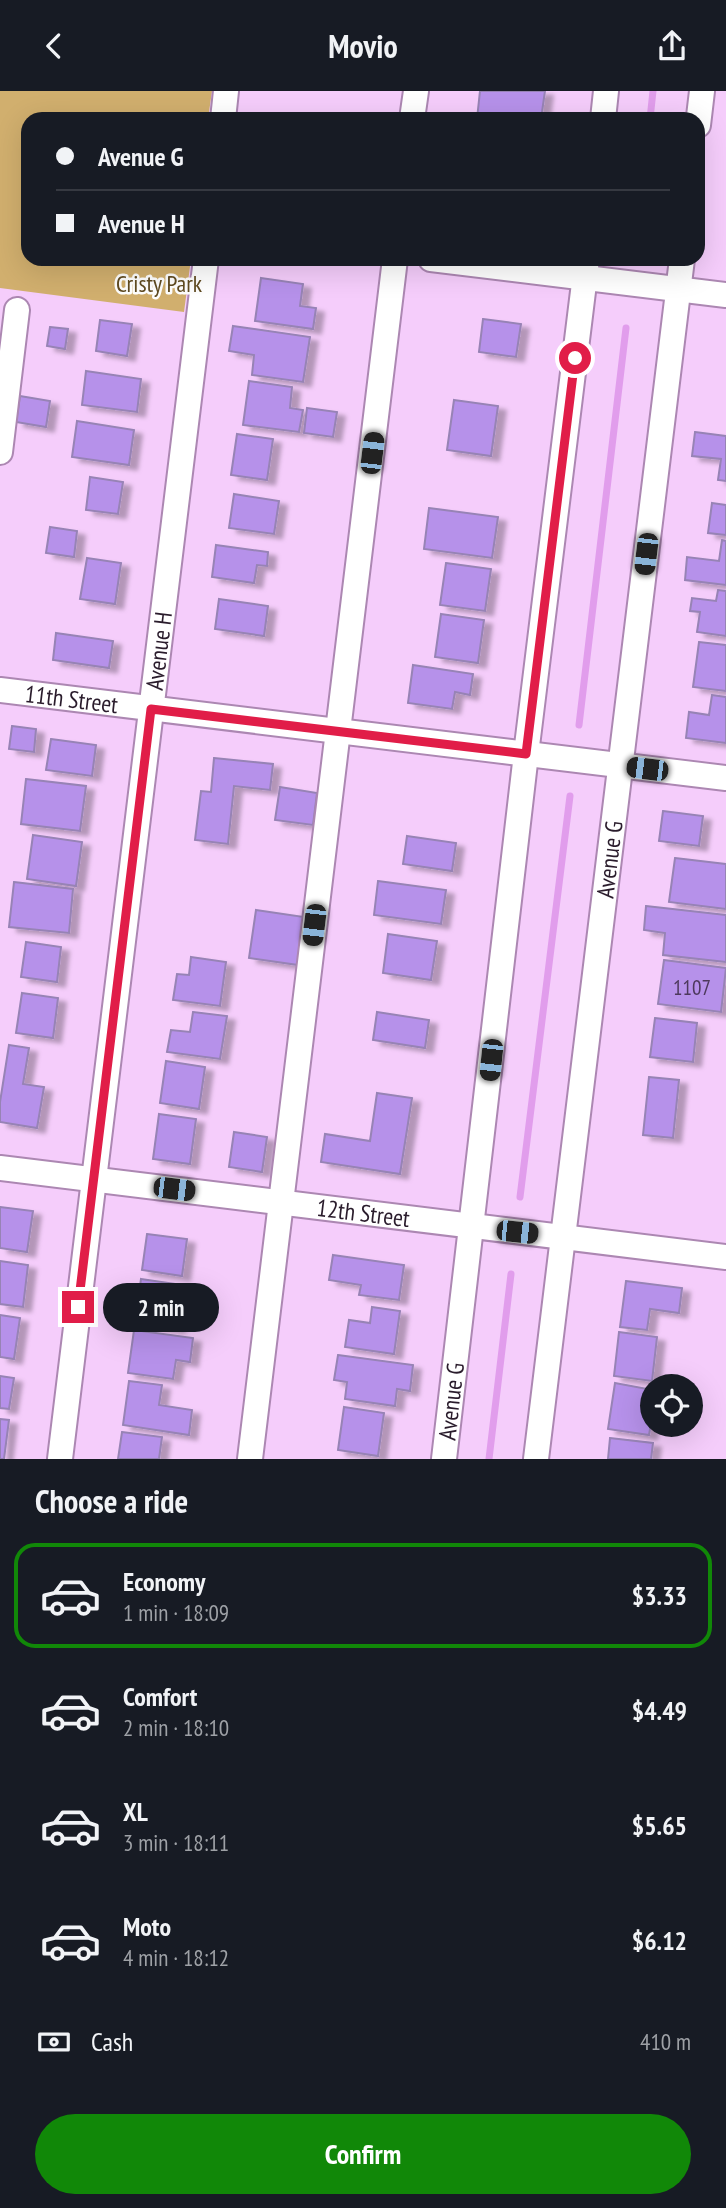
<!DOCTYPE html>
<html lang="en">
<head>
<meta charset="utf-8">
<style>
  :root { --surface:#171b24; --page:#242831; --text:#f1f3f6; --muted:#9ea1a6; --line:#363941; --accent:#118808 }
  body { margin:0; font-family:"PT Sans Narrow",sans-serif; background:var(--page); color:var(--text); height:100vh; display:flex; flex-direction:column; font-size:26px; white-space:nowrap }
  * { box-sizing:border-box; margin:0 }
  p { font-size:23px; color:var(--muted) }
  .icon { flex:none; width:38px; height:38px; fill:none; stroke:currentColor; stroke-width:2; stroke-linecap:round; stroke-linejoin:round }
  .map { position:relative; height:1368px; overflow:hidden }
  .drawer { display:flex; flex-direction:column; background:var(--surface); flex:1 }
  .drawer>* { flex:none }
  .guide { position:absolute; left:21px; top:21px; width:684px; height:154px; border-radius:21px; box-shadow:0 7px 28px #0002; display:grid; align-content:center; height:154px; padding:0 35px; background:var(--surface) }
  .buttons { position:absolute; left:640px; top:1283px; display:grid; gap:14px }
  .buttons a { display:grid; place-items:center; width:63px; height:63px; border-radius:50%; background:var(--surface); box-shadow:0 7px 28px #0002; font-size:35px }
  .end { position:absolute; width:32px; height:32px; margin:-16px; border:9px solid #e11d48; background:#fff; box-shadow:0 0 0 4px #fff }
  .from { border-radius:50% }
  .bubble { position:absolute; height:49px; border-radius:24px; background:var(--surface); box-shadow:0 7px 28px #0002; font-size:23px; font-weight:700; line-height:49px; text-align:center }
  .car { position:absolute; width:21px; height:42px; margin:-21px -10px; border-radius:9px; box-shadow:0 0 5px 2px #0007; background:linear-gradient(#222 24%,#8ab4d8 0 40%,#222 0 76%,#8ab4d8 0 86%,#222 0) }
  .guide b { display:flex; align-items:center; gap:24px; height:66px; font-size:26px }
  .guide b+b { border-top:2px solid var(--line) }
  .guide i { width:18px; height:18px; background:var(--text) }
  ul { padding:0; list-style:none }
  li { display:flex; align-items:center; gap:21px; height:105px; margin:0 14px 10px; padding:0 21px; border:4px solid transparent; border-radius:21px }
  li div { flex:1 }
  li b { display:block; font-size:26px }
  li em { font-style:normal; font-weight:700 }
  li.current { border-color:var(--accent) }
  li>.icon { width:63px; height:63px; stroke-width:1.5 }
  h2 { padding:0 35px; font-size:32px; line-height:84px }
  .pay { display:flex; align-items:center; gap:18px; height:77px; padding:0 35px; font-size:26px }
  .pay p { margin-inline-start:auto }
  .primary-button { display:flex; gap:14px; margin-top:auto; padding:14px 35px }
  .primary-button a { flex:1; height:80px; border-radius:42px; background:var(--accent); color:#fff; font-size:28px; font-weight:700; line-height:80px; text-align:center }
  header { display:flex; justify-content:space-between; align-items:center; height:91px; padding:0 35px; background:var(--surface); font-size:32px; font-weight:700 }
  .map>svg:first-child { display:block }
</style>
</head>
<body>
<header><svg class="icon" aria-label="back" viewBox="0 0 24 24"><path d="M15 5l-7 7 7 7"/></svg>Movio<svg class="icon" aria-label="share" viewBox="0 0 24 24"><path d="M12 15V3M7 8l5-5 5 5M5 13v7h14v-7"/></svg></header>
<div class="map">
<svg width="726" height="1368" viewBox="0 0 726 1368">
  <defs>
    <filter id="shadow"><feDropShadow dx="8" dy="4.5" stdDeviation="2" flood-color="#0004"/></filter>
  </defs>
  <rect width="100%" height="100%" fill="#f5cdfb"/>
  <path fill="#d1af6e" d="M0,0H212L208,28H28V168H191L184,221L0,197Z"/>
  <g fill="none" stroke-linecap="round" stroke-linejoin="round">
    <path stroke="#e19dec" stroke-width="7" d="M650,28L653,0
      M579,634L626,237
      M520,1106L570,705
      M489,1368L511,1183"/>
  </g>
  <path fill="#b691ea" stroke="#9783b5" stroke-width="2" filter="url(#shadow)" d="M480,0H545L541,28H477Z
    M261,187L303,193L300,215L316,217L313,238L255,230Z
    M483,228L521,233L516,266L479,261Z
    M100,229L132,233L127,265L96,260Z
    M233,235L310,246L303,291L252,284L254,264L229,260Z
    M50,236L68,238L65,258L47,255Z
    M86,280L141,288L137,321L82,314Z
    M249,290L292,296L290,317L303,319L299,341L243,334Z
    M20,305L50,310L46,336L16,331Z
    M454,309L498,315L491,365L447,359Z
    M307,317L337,321L333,346L304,342Z
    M77,330L134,339L129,374L72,366Z
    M695,341L726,345V390L718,389L721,368L692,365Z
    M237,343L273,348L267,389L231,384Z
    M90,386L123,391L118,423L86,419Z
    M234,403L279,410L274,443L229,437Z
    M712,412L726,414V444L708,442Z
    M429,417L498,426L492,467L424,458Z
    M50,436L77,440L74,466L46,462Z
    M722,449L726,450V494L685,489L687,466L719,470Z
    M216,454L268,461L267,475L257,474L254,492L212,486Z
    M87,467L121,472L115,513L80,508Z
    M446,472L491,478L485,520L440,514Z
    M718,499L726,500V545L697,541L700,521L690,520L692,507L716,510Z
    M219,508L268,515L264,545L215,538Z
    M441,523L484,529L478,572L435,566Z
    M56,542L113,550L109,577L53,569Z
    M699,551L726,554V600L693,596Z
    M413,574L473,583L470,604L455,601L452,618L408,612Z
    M712,604L726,606V652L686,647L689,621L709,624Z
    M12,635L36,638L34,661L9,658Z
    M51,648L96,654L92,685L46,679Z
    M214,667L273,673L270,699L234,695L228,753L195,749L201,700L211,701Z
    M26,688L86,695L80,740L21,733Z
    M280,696L317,702L313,734L275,729Z
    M663,720L703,725L699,755L659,750Z
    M33,744L82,751L76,795L27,788Z
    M407,745L456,752L452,780L403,773Z
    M675,767L726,773V818L669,811Z
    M378,790L446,799L441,833L374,824Z
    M14,791L73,798L69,842L9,836Z
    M646,815L726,824V871L663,864L665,842L644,839Z
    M256,819L304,826L298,874L249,867Z
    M388,843L437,850L431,889L383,882Z
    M26,851L61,856L57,891L21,886Z
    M191,866L226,871L220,915L173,909L177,883L189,884Z
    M664,869L726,877L721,921L658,913Z
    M22,902L58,907L53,947L16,942Z
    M193,921L227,925L220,968L167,961L171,939L190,941Z
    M377,921L429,929L425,957L373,949Z
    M655,927L697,932L693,971L650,966Z
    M9,954L29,957L23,993L44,996L37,1037L0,1031V1011Z
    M166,970L205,976L199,1018L160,1012Z
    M649,986L679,989L673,1047L643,1044Z
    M377,1002L412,1007L400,1083L321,1071L325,1043L370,1050Z
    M159,1023L196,1028L190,1073L153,1068Z
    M234,1041L267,1046L262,1081L229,1076Z
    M0,1116L33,1120L27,1161L0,1157Z
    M147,1143L187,1148L182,1185L142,1179Z
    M333,1164L404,1174L399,1209L359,1204L361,1194L329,1189Z
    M0,1170L28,1174L23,1216L0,1213Z
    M141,1188L183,1194L177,1237L135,1231Z
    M626,1190L682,1197L679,1222L650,1218L647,1239L620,1236Z
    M372,1216L400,1220L394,1263L345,1256L349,1229L370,1232Z
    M0,1224L20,1227L14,1268L0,1266Z
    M134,1239L193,1247L190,1271L176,1269L173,1288L128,1282Z
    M619,1241L657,1246L652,1290L614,1285Z
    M338,1264L413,1274L410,1300L397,1298L395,1315L345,1308L347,1291L334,1289Z
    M0,1285L14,1287L9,1318L0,1317Z
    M129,1290L162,1294L159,1314L192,1319L189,1344L123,1334Z
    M615,1292L653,1299V1321L649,1344L608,1338Z
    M344,1316L384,1322L378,1365L338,1359Z
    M0,1328L9,1329L4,1368H0Z
    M122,1341L162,1346L159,1368H118Z
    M610,1347L653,1352L651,1368H608Z"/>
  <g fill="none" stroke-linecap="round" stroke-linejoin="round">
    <defs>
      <g id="minor">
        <path d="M223,28L226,0"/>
        <path d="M412,28L416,0"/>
        <path d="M603,28L606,0"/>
        <path d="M698,34L702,0"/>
        <path d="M431,168L726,204"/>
        <path d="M0,361L17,219"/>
        <path id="s1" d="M0,599L726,687"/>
        <path id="s2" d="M0,1077L726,1166"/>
        <path id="s3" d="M60,1368L206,168"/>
        <path d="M250,1368L395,168"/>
        <path id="s4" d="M444,1368L526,663L587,168"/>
        <path id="s5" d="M536,1368L682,168"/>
      </g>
    </defs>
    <use href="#minor" stroke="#ac87b2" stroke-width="28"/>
    <use href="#minor" stroke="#fff" stroke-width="24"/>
  </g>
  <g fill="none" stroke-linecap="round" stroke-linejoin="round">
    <path stroke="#e11d48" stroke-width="9" d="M78,1216L151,618L526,663L575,267"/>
  </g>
  <g text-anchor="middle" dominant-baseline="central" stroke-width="5" stroke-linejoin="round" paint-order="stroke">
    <g font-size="21" fill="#4d395c">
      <text x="692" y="896">1107</text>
    </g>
    <g font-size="24" fill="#604b21" stroke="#fefefe">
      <text x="159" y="192">Cristy Park</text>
    </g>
    <g font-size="24" fill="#2a1c2c" stroke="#fefefe">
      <text stroke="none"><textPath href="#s3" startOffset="814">Avenue H</textPath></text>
      <text stroke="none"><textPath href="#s1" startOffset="72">11th Street</textPath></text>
      <text stroke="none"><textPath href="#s5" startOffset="604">Avenue G</textPath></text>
      <text stroke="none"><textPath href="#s2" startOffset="366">12th Street</textPath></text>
      <text stroke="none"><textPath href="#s4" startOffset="58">Avenue G</textPath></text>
    </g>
  </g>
</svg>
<div class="buttons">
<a><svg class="icon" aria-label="locate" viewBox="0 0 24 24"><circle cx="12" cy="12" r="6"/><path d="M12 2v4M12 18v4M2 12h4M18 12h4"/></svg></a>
</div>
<i class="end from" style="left:575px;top:267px"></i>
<i class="end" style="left:78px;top:1216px"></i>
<div class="bubble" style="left:103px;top:1192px;width:116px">2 min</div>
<i class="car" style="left:372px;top:362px;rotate:7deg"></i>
<i class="car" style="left:646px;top:463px;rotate:187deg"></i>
<i class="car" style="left:647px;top:678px;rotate:277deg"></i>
<i class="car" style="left:314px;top:834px;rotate:187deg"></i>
<i class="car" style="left:491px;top:969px;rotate:186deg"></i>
<i class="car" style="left:174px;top:1098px;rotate:97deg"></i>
<i class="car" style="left:517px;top:1141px;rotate:96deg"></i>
<div class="guide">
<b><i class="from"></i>Avenue G</b>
<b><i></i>Avenue H</b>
</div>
</div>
<section class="drawer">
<h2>Choose a ride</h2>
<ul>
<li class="current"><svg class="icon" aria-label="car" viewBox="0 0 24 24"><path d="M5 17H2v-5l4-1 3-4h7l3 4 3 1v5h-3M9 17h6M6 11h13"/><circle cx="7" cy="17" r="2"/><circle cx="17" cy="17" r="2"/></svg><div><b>Economy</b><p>1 min · 18:09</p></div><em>$3.33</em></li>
<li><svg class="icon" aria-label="car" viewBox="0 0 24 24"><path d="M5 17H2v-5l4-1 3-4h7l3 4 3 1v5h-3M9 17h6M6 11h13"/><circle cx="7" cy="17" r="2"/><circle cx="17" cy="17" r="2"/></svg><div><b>Comfort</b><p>2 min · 18:10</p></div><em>$4.49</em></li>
<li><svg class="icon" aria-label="car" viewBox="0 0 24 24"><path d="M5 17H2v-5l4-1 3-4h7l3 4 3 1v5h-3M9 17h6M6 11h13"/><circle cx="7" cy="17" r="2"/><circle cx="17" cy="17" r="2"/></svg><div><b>XL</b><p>3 min · 18:11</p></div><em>$5.65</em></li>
<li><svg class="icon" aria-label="car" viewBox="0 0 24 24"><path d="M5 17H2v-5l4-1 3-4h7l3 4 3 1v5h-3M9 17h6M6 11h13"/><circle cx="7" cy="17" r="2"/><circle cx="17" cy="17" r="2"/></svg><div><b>Moto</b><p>4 min · 18:12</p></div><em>$6.12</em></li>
</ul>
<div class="pay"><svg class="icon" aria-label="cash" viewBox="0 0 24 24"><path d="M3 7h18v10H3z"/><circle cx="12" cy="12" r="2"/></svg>Cash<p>410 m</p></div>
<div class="primary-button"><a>Confirm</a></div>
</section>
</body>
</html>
